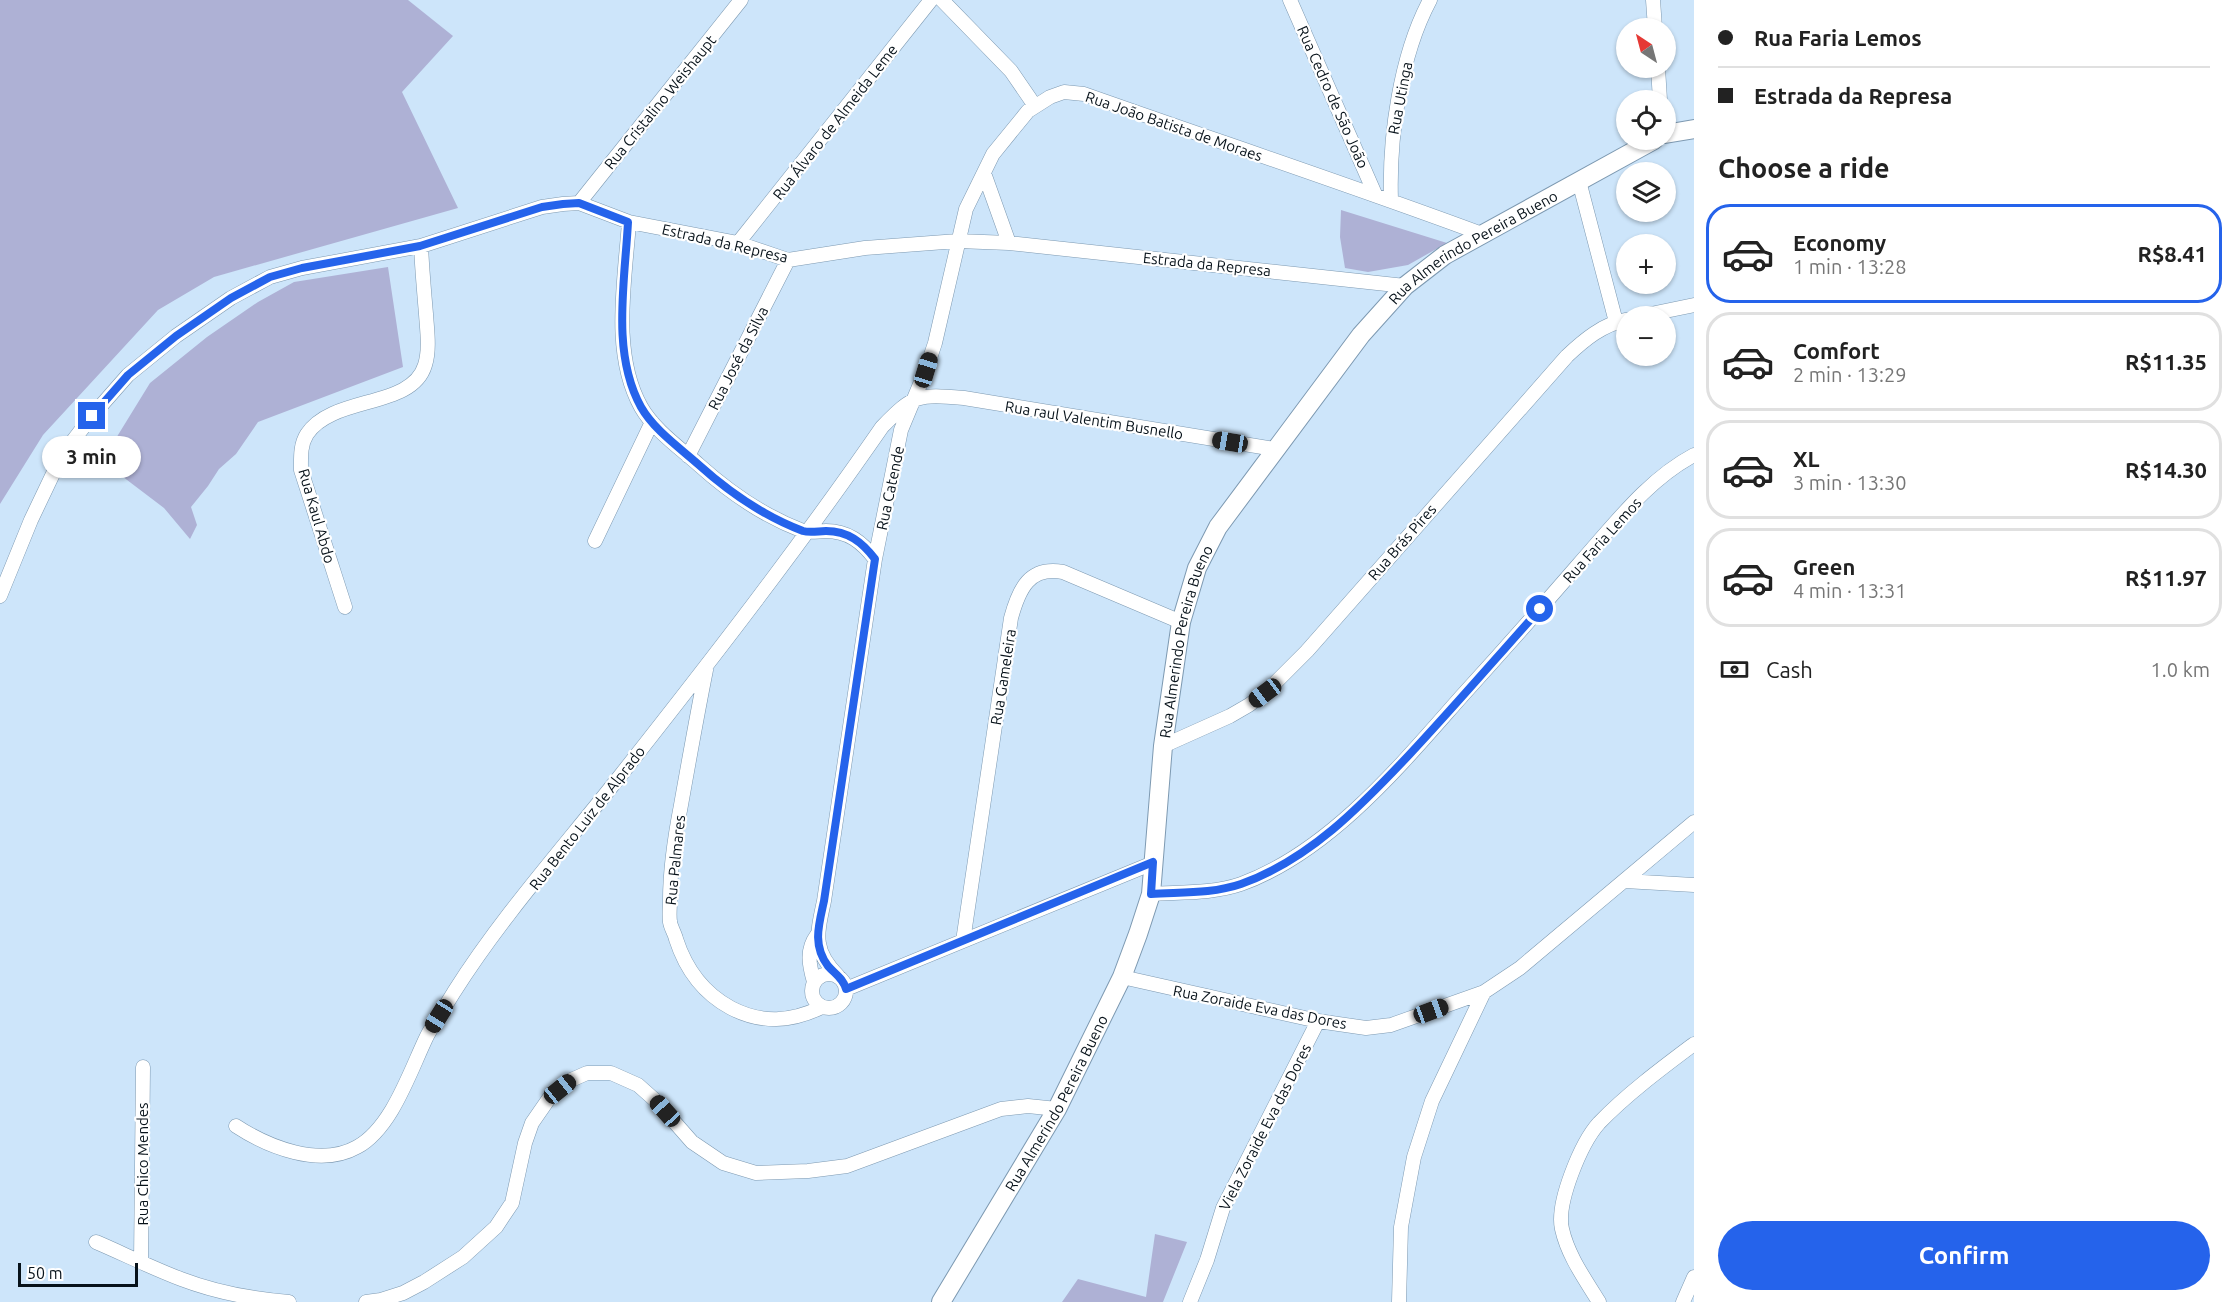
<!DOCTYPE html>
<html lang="en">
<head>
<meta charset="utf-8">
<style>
  :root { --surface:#fff; --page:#f6f6f6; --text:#222; --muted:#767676; --line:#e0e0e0; --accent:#2563eb }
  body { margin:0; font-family:Ubuntu,sans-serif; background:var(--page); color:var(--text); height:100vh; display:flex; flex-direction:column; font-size:22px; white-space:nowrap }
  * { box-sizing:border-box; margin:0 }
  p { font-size:20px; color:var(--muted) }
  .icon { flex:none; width:33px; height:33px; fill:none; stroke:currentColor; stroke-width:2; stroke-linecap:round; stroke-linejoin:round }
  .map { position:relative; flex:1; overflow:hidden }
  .drawer { display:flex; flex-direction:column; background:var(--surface); width:540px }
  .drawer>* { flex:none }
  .hud { display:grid; align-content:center; height:132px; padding:0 24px; background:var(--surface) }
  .needle { width:39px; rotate:324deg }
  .controls { position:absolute; left:1616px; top:18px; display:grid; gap:12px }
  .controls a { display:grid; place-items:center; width:60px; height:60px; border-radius:50%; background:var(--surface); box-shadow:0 2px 4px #0004; font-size:30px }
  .scale { position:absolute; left:18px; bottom:15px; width:120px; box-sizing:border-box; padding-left:6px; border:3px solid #07121a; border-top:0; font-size:16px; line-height:21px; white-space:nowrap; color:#07121a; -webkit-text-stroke:4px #fff; paint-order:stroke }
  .end { position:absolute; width:27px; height:27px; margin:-14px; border:8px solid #2563eb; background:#fff; box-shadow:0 0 0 3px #fff }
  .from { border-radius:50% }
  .bubble { position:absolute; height:42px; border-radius:21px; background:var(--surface); box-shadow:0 2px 4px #0004; font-size:20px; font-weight:700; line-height:42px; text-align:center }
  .car { position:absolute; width:18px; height:36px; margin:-18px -9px; border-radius:8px; box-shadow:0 0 4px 2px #0007; background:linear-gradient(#222 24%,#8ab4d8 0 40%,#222 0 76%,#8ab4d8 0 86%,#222 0) }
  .hud b { display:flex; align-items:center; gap:21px; height:57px; font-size:22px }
  .hud b+b { border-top:2px solid var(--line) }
  .hud i { width:15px; height:15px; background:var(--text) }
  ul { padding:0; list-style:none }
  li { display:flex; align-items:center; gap:18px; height:99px; margin:0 12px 9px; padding:0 12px; border:3px solid var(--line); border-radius:24px }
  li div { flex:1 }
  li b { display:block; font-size:22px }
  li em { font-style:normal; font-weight:700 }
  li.on { border-color:var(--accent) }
  li>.icon { width:54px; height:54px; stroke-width:1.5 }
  h2 { padding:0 24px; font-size:27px; line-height:72px }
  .pay { display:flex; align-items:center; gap:15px; height:66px; padding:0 24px; font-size:22px }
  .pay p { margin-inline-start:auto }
  .action { display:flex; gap:12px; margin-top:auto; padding:12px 24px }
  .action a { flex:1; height:69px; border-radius:36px; background:var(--accent); color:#fff; font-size:24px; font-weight:700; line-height:69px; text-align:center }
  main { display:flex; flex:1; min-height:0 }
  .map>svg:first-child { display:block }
</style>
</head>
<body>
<main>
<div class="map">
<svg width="1694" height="1302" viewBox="0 0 1694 1302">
  <rect width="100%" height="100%" fill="#cde5fa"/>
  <path fill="#aeb1d5" d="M0,0H408L453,36L402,92L458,208L214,277L158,310L43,435L0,504Z
    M1341,210L1447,243L1408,265L1368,272L1345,268L1340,237Z
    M388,267L403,367L258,422L236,454L219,469L208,486L191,507L197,525L190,539L164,508L102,461L150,383L207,337L258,302L294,282Z
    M1155,1234L1187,1242L1163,1302H1062L1078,1279L1146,1297Z"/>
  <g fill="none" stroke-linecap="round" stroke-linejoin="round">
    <defs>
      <path id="street" d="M942,0L1011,71L1035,106
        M1290,0L1375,194
        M1653,0L1655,28
        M1658,68L1660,100
        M984,173L1009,243
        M1579,181L1616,322
        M1391,200C1389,137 1400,56 1430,0
        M579,203L741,0
        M629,222C625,281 611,353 641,407C654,430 680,448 699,465C729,492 766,517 803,531C810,533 819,531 826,531C848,531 862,542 875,559
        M738,243L931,0
        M1641,316L1694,305
        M688,456L788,260
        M595,541L652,422
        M0,596L31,520L62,455L92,416L128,375L176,336L231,298L270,277L302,268L421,246L542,207L563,204L579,203L629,222L738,243L788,260L865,248L958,241L1009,243L1405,286
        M345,607L301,470C301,458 300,445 307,434C333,395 412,409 425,365C430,349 427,330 426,314C424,291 422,268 421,246
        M706,670C697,715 689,760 681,805C675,836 670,867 670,900C670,907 669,915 670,922C671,928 675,934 676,939C686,970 703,993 731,1008C762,1024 791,1022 822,1007
        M1163,746L1230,716L1249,705L1265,693L1307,651L1567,356C1584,340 1603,324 1626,320
        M1625,881L1694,885
        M1151,894C1180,892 1212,894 1241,884C1329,852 1400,766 1461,697C1501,653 1540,609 1579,564C1614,525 1647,480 1694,455
        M963,941L1011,618C1019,589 1029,566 1063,572L1181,622
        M812 991a17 17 0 1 1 34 0a17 17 0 1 1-34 0Z
        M838,976C812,950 817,934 824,901L875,559L901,430L926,370L935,343L966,209L993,154L1028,111L1050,97L1064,92L1084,94C1217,141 1350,185 1482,234
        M1122,977L1318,1021L1366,1028L1391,1025L1484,992L1520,968L1694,822
        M814,982C809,964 806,950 817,935
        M846,989L1153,863
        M236,1126C268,1147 320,1168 357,1147C392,1128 410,1071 427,1036C435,1021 445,1007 454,992C502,916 564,847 620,776C710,662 799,547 882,427C914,394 918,394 964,398L1274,449
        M96,1242C124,1254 152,1268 181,1279C215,1292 252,1299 289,1302
        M141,1262L143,1067
        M366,1302L381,1300L403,1293L424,1282L463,1257L496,1227L512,1203L525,1143L532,1123L550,1097L569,1081L587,1073H611L638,1085L656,1101L692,1142L723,1163L756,1173L808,1171L847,1166L1001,1109L1028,1106L1057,1109
        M1190,1302L1207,1260L1223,1208L1318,1021
        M1399,1302L1401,1227L1414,1157L1432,1101L1484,992
        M1599,1302C1585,1279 1568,1256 1562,1229C1556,1203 1581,1143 1599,1123C1627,1094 1662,1068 1694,1044
        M1683,1302L1694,1277"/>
      <g id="secondary">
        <path d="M1665,134L1694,129"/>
        <path id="s1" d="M941,1302L1057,1109L1122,977L1138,934L1151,894L1163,746L1181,622L1197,568L1218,527L1361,335L1405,286L1445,255L1654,140"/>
      </g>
    </defs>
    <use href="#street" stroke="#7d99b1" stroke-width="15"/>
    <use href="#secondary" stroke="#7d99b1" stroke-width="20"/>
    <use href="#street" stroke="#fff" stroke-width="14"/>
    <use href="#secondary" stroke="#fff" stroke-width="18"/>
  </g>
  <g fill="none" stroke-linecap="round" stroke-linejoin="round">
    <path stroke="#2563eb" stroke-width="8" d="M92,416L128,375L176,336L231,298L270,277L302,268L420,246L542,207L563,204L579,203L628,222C625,281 611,353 641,407C654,430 680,448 699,465C729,492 766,517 803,531C810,533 819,531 826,531C848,531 862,542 875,559L824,901C819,924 812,945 828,966C835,974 843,978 846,989L1153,862L1151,894C1180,892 1212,894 1241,884C1309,860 1361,806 1409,755C1454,707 1496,658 1540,609"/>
  </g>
  <g text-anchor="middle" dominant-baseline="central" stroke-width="4.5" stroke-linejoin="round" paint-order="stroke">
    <g font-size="15" fill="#07121a" stroke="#fff">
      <text transform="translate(1333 97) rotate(66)">Rua Cedro de São João</text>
      <text transform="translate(1400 98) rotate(-79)">Rua Utinga</text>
      <text transform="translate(660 102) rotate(-51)">Rua Cristalino Weishaupt</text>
      <text transform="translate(835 122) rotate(-52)">Rua Álvaro de Almeida Leme</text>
      <text transform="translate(1174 126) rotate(19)">Rua João Batista de Moraes</text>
      <text transform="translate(725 243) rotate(13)">Estrada da Represa</text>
      <text stroke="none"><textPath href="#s1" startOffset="1220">Rua Almerindo Pereira Bueno</textPath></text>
      <text transform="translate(1207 264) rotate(6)">Estrada da Represa</text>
      <text transform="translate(738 358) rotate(-63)">Rua José da Silva</text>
      <text transform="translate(1094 420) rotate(9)">Rua raul Valentim Busnello</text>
      <text transform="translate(890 488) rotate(-78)">Rua Catende</text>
      <text transform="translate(317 516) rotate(74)">Rua Kaul Abdo</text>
      <text transform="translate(1602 540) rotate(-48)">Rua Faria Lemos</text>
      <text transform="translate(1402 542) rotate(-49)">Rua Brás Pires</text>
      <text stroke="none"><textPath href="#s1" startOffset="716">Rua Almerindo Pereira Bueno</textPath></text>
      <text transform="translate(1003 677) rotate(-81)">Rua Gameleira</text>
      <text transform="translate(587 818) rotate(-52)">Rua Bento Luiz de Alprado</text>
      <text transform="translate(675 860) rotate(-84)">Rua Palmares</text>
      <text transform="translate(1260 1007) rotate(11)">Rua Zoraide Eva das Dores</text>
      <text stroke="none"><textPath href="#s1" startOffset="230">Rua Almerindo Pereira Bueno</textPath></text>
      <text transform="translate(1265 1127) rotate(-63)">Viela Zoraide Eva das Dores</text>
      <text transform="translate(142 1164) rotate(-90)">Rua Chico Mendes</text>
    </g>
  </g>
</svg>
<div class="controls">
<a><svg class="needle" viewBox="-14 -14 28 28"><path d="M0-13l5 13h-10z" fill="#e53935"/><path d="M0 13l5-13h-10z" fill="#767676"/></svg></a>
<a><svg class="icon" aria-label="locate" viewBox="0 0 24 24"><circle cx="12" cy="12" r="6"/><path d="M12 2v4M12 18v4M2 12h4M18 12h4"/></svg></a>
<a><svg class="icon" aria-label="layers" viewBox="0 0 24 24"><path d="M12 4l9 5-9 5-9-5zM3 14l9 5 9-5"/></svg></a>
<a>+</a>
<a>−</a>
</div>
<div class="scale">50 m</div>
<i class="end from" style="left:1540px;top:609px"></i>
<i class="end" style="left:92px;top:416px"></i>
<div class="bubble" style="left:42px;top:436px;width:99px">3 min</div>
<i class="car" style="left:926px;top:370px;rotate:17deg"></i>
<i class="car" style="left:1230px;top:442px;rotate:279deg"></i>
<i class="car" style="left:1265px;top:693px;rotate:233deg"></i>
<i class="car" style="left:1431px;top:1011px;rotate:70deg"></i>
<i class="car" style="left:439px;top:1016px;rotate:212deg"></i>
<i class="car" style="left:560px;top:1089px;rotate:51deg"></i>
<i class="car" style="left:665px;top:1111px;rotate:318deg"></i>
</div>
<section class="drawer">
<div class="hud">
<b><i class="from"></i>Rua Faria Lemos</b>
<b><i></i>Estrada da Represa</b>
</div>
<h2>Choose a ride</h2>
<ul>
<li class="on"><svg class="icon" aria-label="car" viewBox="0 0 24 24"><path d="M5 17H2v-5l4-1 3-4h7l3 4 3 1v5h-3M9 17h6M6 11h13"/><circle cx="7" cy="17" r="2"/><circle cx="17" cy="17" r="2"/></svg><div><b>Economy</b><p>1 min · 13:28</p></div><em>R$8.41</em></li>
<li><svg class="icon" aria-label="car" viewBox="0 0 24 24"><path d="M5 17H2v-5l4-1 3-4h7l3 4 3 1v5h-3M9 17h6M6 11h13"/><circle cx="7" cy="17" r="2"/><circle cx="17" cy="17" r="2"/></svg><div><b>Comfort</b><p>2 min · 13:29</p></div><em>R$11.35</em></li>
<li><svg class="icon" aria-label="car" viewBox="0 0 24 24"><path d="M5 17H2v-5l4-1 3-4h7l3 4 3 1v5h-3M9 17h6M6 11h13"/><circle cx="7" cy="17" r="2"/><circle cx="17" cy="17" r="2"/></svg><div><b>XL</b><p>3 min · 13:30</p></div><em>R$14.30</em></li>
<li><svg class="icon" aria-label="car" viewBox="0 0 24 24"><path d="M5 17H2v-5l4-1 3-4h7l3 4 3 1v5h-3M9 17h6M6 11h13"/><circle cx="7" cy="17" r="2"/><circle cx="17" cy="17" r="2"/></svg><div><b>Green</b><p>4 min · 13:31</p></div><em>R$11.97</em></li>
</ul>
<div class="pay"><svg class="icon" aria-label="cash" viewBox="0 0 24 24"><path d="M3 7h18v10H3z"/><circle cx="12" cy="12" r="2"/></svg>Cash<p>1.0 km</p></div>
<div class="action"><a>Confirm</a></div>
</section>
</main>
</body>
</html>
